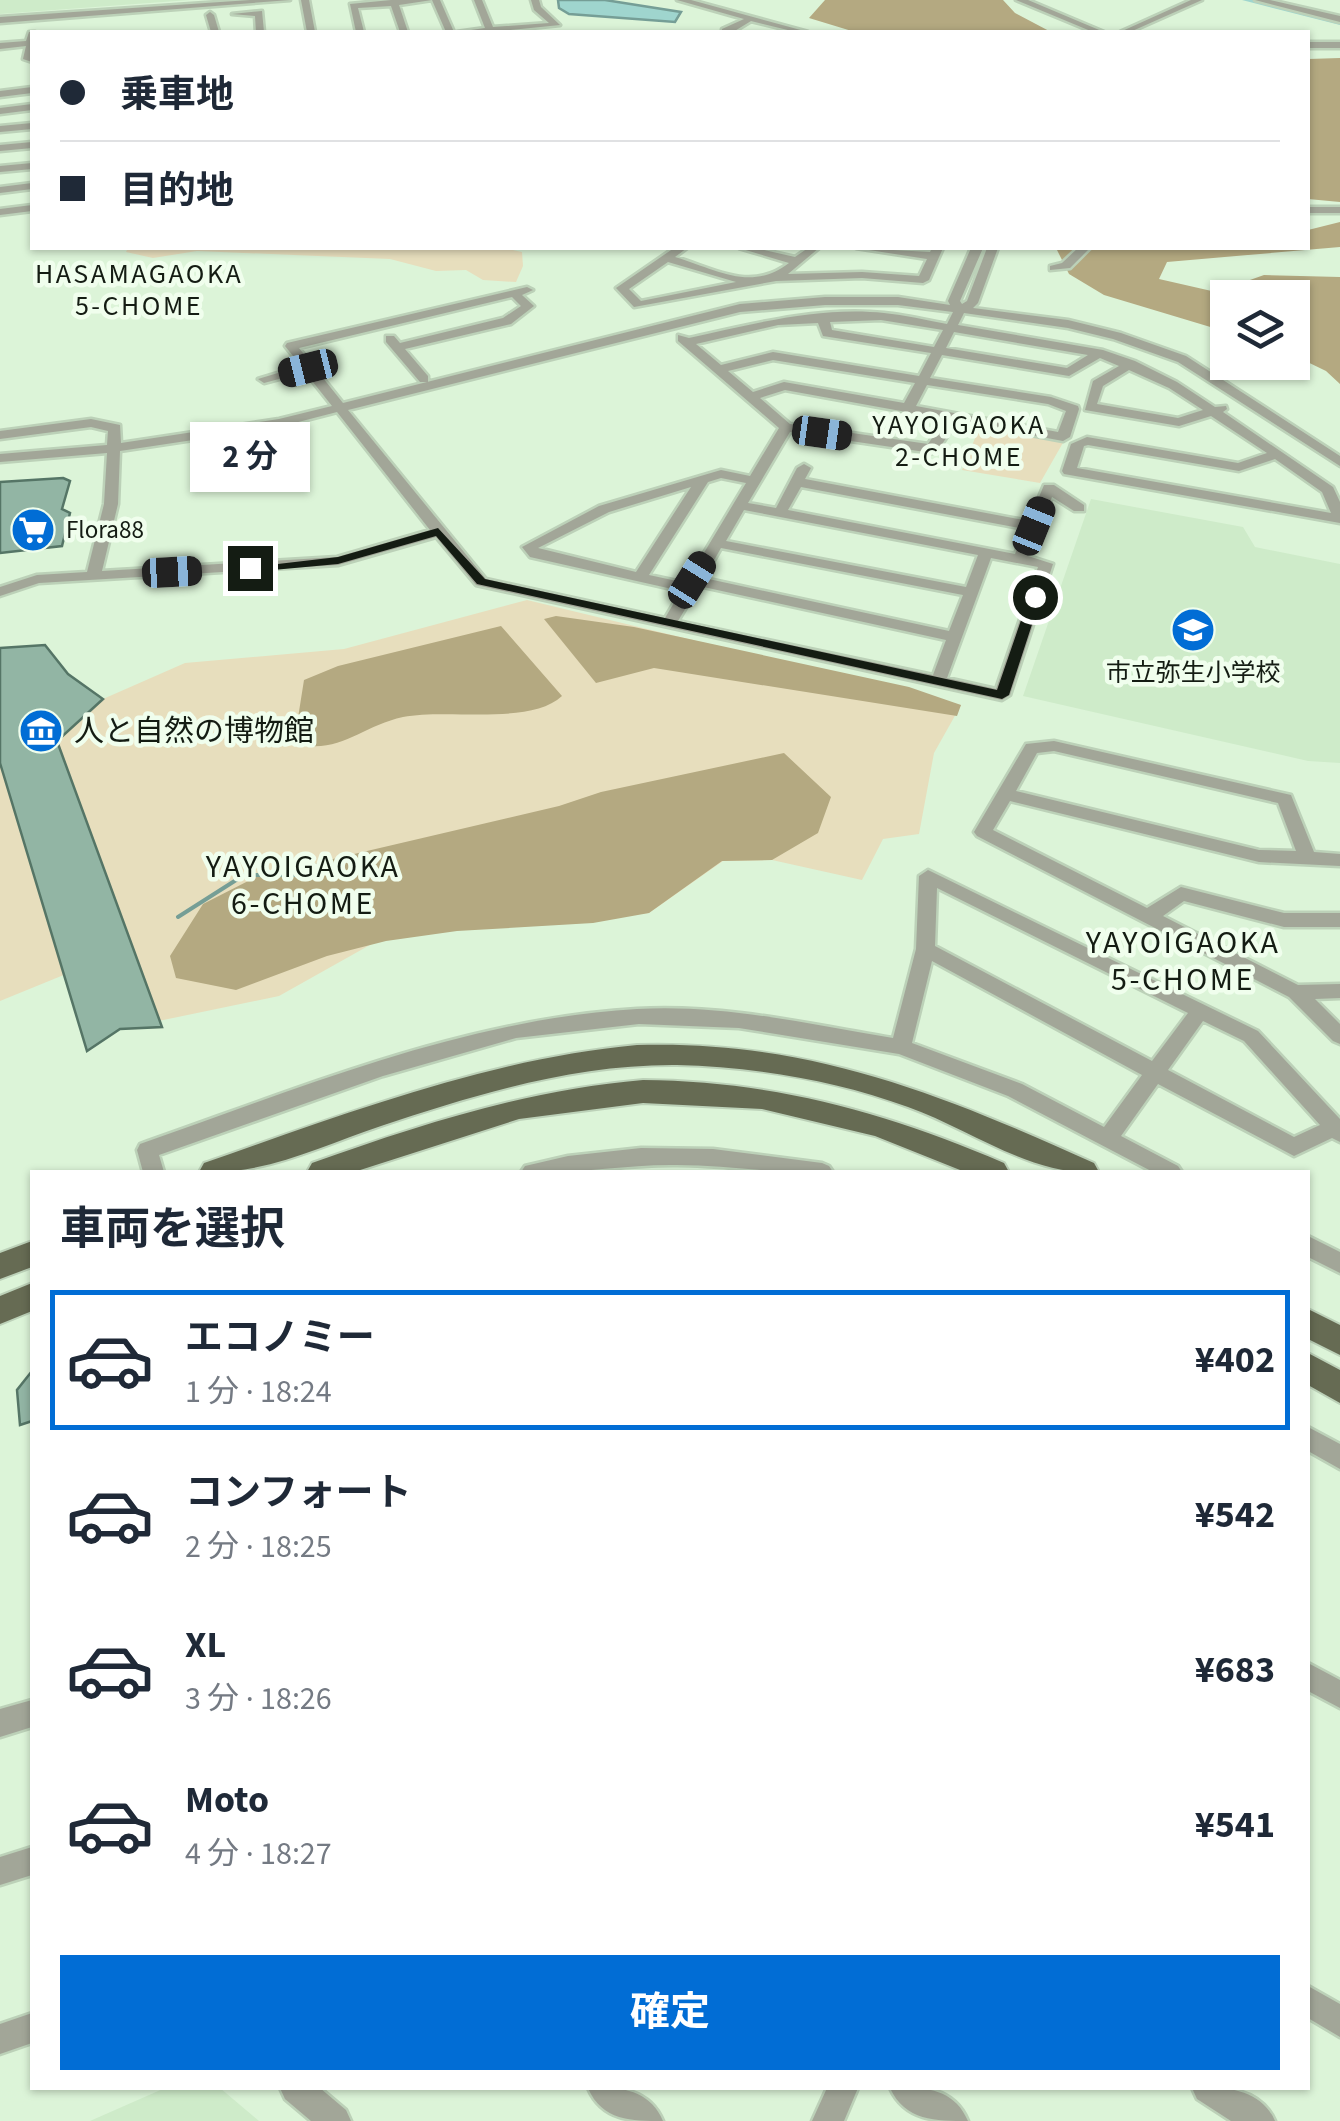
<!DOCTYPE html>
<html lang="ja">
<head>
<meta charset="utf-8">
<style>
  :root { --surface:#fff; --page:#f6f6f7; --text:#1f2937; --muted:#747a83; --line:#e0e1e3; --accent:#016dd5 }
  body { margin:0; font-family:"Source Sans 3","Noto Sans JP",sans-serif; background:var(--page); color:var(--text); height:100vh; display:flex; flex-direction:column; font-size:38px; white-space:nowrap }
  * { box-sizing:border-box; margin:0 }
  p { font-size:32px; color:var(--muted) }
  .icon { flex:none; width:55px; height:55px; fill:none; stroke:currentColor; stroke-width:2; stroke-linecap:round; stroke-linejoin:round }
  .map { position:relative; flex:1; overflow:hidden }
  .details { position:absolute; left:30px; top:1170px; width:1280px; height:920px; display:flex; flex-direction:column; background:var(--surface); border-radius:0px; box-shadow:0 2px 8px #0004 }
  .details>* { flex:none }
  .top-card { position:absolute; left:30px; top:30px; width:1280px; height:220px; border-radius:0px; box-shadow:0 2px 8px #0004; display:grid; align-content:center; height:220px; padding:0 30px; background:var(--surface) }
  .tools { position:absolute; left:1210px; top:280px; display:grid; gap:20px }
  .tools a { display:grid; place-items:center; width:100px; height:100px; border-radius:0px; background:var(--surface); box-shadow:0 2px 8px #0004; font-size:50px }
  .end { position:absolute; width:45px; height:45px; margin:-22px; border:12px solid #141c13; background:#fff; box-shadow:0 0 0 5px #fff }
  .from { border-radius:50% }
  .bubble { position:absolute; height:70px; border-radius:0px; background:var(--surface); box-shadow:0 2px 8px #0004; font-size:32px; font-weight:700; line-height:70px; text-align:center }
  .car { position:absolute; width:30px; height:60px; margin:-30px -15px; border-radius:12px; box-shadow:0 0 8px 2px #0007; background:linear-gradient(#222 24%,#8ab4d8 0 40%,#222 0 76%,#8ab4d8 0 86%,#222 0) }
  .top-card b { display:flex; align-items:center; gap:35px; height:95px; font-size:38px }
  .top-card b+b { border-top:2px solid var(--line) }
  .top-card i { width:25px; height:25px; background:var(--text) }
  ul { padding:0; list-style:none }
  li { display:flex; align-items:center; gap:30px; height:140px; margin:0 20px 15px; padding:0 10px; border:5px solid transparent; border-radius:0px }
  li div { flex:1 }
  li b { display:block; font-size:38px }
  li em { font-style:normal; font-weight:700 }
  li.on { border-color:var(--accent) }
  li>.icon { width:90px; height:90px; stroke-width:1.5 }
  h2 { padding:0 30px; font-size:45px; line-height:120px }
  .button { display:flex; gap:20px; margin-top:auto; padding:20px 30px }
  .button a { flex:1; height:115px; border-radius:0px; background:var(--accent); color:#fff; font-size:40px; font-weight:700; line-height:115px; text-align:center }
  .map>svg:first-child { display:block }
</style>
</head>
<body>
<div class="map">
<svg width="1340" height="2121" viewBox="0 0 1340 2121">
  <rect width="100%" height="100%" fill="#dcf4d8"/>
  <path fill="#ceebc9" d="M0,0H190L0,14Z
    M1091,499L1243,527L1255,547L1340,564V763L1308,761L1023,696Z
    M165,2088H220L259,2121H90Z"/>
  <path fill="#e7debd" d="M128,248H503L522,252L523,266L516,282L483,280L466,270L436,271L390,259L197,251L153,258L126,252Z
    M980,426L1064,441L1040,483L962,470Z
    M527,600L961,705L934,753L919,834L883,839L862,880L772,860L723,861L649,913L494,928L418,918L279,996L120,1029L98,961L0,1001V733L72,727L103,699L185,663L344,649Z"/>
  <path fill="#b4a981" d="M825,0H1003L1015,13L1051,32H855L809,18Z
    M1340,58V202L1308,199V59Z
    M1340,222V247L1167,262L1159,279L1216,292L1264,275L1340,277V384L1326,371L1293,355L1292,298H1228L1227,332L1104,295L1069,274L1056,248H1308V230Z
    M556,616L634,627L909,687L961,705L957,716L654,668L596,683L544,619Z
    M501,626L562,696C530,726 447,708 403,717C361,726 338,756 294,743L304,680L338,666Z
    M784,753L831,797L818,833L772,860L722,861L649,913L593,923L457,931L386,941L327,956L236,990L176,978L170,956L203,904L256,877L559,806L601,792Z"/>
  <path fill="#9fd5ce" stroke="#759e96" stroke-width="2.5" d="M558,0H605L681,12L675,22L569,14L559,8Z"/>
  <g fill="none" stroke-linecap="round" stroke-linejoin="round">
    <path stroke="#759e96" stroke-width="4" d="M178,917L244,875H298L337,864"/>
    <path fill="#9fd5ce" fill-rule="evenodd" d="M1242,0H1267L1340,17V25Z"/>
  </g>
  <path fill="#92b5a4" stroke="#557566" stroke-width="2.5" d="M63,478L70,481L62,509L70,513L62,546L0,553V482Z
    M45,645L68,674L103,699L57,741L162,1027L120,1029L87,1051L0,763V648Z
    M32,1371V1421L20,1425L17,1390Z"/>
  <g fill="none" stroke-linecap="round" stroke-linejoin="round">
    <defs>
      <path id="minor" d="M250,0H290L0,23V17Z
        M301,0H309L315,32H307Z
        M391,0H440L454,32H446L432,0L399,5L408,32H400L391,6L358,8L364,32H356L350,4Z
        M474,0H482L493,27L549,23L534,10L531,0H539L541,7L560,25L492,32H457L485,28Z
        M677,0H691L808,32H796L751,21L733,32H722V29L744,19Z
        M1016,0H1028L1104,32H1093Z
        M1191,0H1202L1130,32H1120Z
        M1255,0H1270L1340,16V22Z
        M262,11L264,32H256L255,16L232,14Z
        M210,12L214,15L219,32H211L206,15Z
        M29,32H35H32V62L23,59L26,46L0,49V43L26,41Z
        M1308,42H1340V48H1308Z
        M32,87V93L0,97V91Z
        M32,104V110L0,114V108Z
        M32,123V129L0,132V126Z
        M32,142V148L0,151V145Z
        M32,163V169L0,172V166Z
        M32,183V189L0,193V187Z
        M32,205V211L0,215V209Z
        M1308,207H1340V213H1308Z
        M674,248H687L675,257C718,270 751,292 789,263L739,248H755L795,257L808,248H819L788,274L862,272L919,276L927,259L856,248L930,252L932,248H943L929,280L923,283L862,278L776,281L634,307L616,288ZM668,262L736,282L641,301L629,289Z
        M971,248H983L960,301L962,304L967,301L987,248H998L978,303L973,308L1068,320L1121,333L1186,356L1340,456V466L1178,362L1113,339L1068,328L964,313L958,325L1103,350L1135,361L1177,382L1215,407L1226,406L1227,409L1223,412L1333,487L1340,502V523L1064,474L1062,471L1071,444L1087,437L1238,463L1267,453L1211,416L1179,426L1085,410L1093,381L1119,366L1100,358L1069,376L942,355L930,378L1051,397L1078,406L1079,409L1070,437L1063,441L957,421L937,452L932,453L790,432L748,503L776,508L797,468L804,464L811,468L805,479L1029,521L1044,485H1054L1084,505V511H1074L1052,497L1028,556L1053,564L1010,695L1002,700L476,585L436,537L338,565L39,583L0,596V587L37,575L87,572L104,504L107,453L0,462V454L107,445L108,431L91,427L0,439V431L91,419L120,425L121,443L279,419L332,406L305,372L264,383L258,379L301,366L285,346L287,343L527,287L533,290L522,295L534,306L511,324L405,349L428,376V382H420L386,342V336H394L400,343L503,318L521,306L512,297L299,348L343,403L740,304L825,297H898L950,305L948,301ZM825,305H898L953,312L947,324C926,320 905,315 884,313C822,306 751,324 689,338L678,335V341L779,428L750,476L721,470L599,506L522,547L530,557L681,591L665,618L486,579L348,410L740,312ZM881,320L943,330L934,347L832,330L830,322ZM818,323L823,336L931,353L919,376L773,352L721,365L696,344L778,325ZM954,332L1088,355L1067,368L946,348ZM773,360L915,383L904,403L784,382L753,392L728,371ZM1129,370L1169,388L1203,410L1178,418L1097,404L1103,386ZM927,385L1048,404L1066,411L1058,432L916,406ZM785,390L945,419L928,444L790,424L760,398ZM337,412L430,530L337,557L102,571L118,504L120,451L279,427ZM1088,445L1239,471L1275,459L1322,492L1331,513L1077,468L1084,446ZM721,478L746,483L690,576L685,580L686,583L649,575L708,482ZM691,487L636,572L538,548L609,512ZM801,487L1025,529L1015,554L788,510ZM744,510L978,555L966,587L726,541ZM721,548L963,595L949,631L704,578ZM991,558L1038,567L996,689L947,678ZM699,586L946,640L933,675L678,621Z
        M1078,248H1090L1070,268L1050,270V266L1062,263Z
        M1054,741L1291,795L1314,852L1340,854V866L1259,862L1010,801L993,830L1147,908L1181,887L1284,913H1340V927H1284L1184,901L1163,916L1298,985L1340,984V998L1315,999L1340,1024V1044L1333,1041L1289,997L977,836L974,832L1026,744ZM1054,751L1278,803L1296,851L1259,850L1016,791L1037,753Z
        M928,870L1258,1031L1340,1119V1142L1332,1138L1294,1156L1158,1084L1121,1136L1178,1166L1182,1172H1153L1008,1096L899,1054L739,1028L639,1024L516,1038L383,1076L159,1155L164,1172H143L137,1150L140,1144C301,1088 464,1019 637,1009C723,1004 809,1024 893,1038L916,949L919,876ZM937,888L1188,1013L1152,1061L935,946ZM932,961L1142,1075L1104,1127L1022,1084L912,1043ZM1203,1021L1244,1041L1320,1125L1294,1137L1168,1070Z
        M641,1148L713,1149L822,1163L829,1166L833,1172C781,1175 729,1165 677,1165C625,1164 573,1175 521,1172L525,1166L568,1156Z
        M1308,1236L1340,1252V1273L1308,1257Z
        M1308,1427L1340,1444V1469L1308,1451Z
        M1308,1663L1340,1680V1708L1308,1691Z
        M32,1700V1727L0,1737V1709Z
        M32,1847V1875L0,1885V1857Z
        M1308,1986L1340,2004V2037L1308,2018Z
        M32,2013V2043L0,2054V2024Z
        M280,2088H320L346,2110L351,2121H311L285,2099Z
        M588,2088C618,2086 650,2089 663,2121C632,2121 602,2121 588,2088Z
        M827,2088H858L844,2121H812Z
        M890,2088C921,2086 954,2087 968,2121C936,2121 905,2121 890,2088Z
        M1192,2088C1223,2086 1261,2088 1275,2121H1231L1197,2099Z"/>
      <path id="major" d="M637,1045C809,1040 941,1094 1094,1163L1099,1172C1032,1177 970,1129 908,1107C835,1080 755,1067 677,1065C576,1064 476,1094 381,1126C321,1146 263,1176 199,1172L204,1163C345,1114 487,1059 637,1045Z
        M643,1080C772,1081 886,1112 1004,1163L1009,1172H965L875,1136L762,1109L643,1103L519,1119L354,1172H307L312,1163C422,1124 526,1090 643,1080Z
        M32,1241V1267L0,1279V1253Z
        M32,1283V1311L0,1324V1296Z
        M1308,1309L1340,1325V1355L1308,1339Z
        M1308,1353L1340,1370V1403L1308,1385Z"/>
    </defs>
    <use href="#minor" stroke="#bcd1b8" stroke-width="5"/>
    <use href="#major" stroke="#bcd1b8" stroke-width="4"/>
    <use href="#minor" fill="#a2a698" fill-rule="evenodd"/>
    <use href="#major" fill="#666b53" fill-rule="evenodd"/>
  </g>
  <path fill="#141c13" d="M438,528L485,579L997,690L1029,597L1035,593L1041,597L1009,695L1002,699L477,584L436,536L338,564L250,572L244,568L338,557Z"/>
  <defs>
    <symbol id="supermarket-disc" viewBox="-11 -11 22 22"><circle r="9.5" fill="#016dd5" stroke="#f0feed"/><path d="M-6-5.5h2.5l.6 2H6L4.5 2H-2.5L-4.4-4H-6ZM-1.5 3.2a1.3 1.3 0 1 0 .1 0ZM3 3.2a1.3 1.3 0 1 0 .1 0Z" fill="#fff"/></symbol>
    <symbol id="school-disc" viewBox="-11 -11 22 22"><circle r="9.5" fill="#016dd5" stroke="#f0feed"/><path d="M0-5L7-2L0 1L-7-2ZM-4 1L0 2.5L4 1V4Q0 6-4 4Z" fill="#fff"/></symbol>
    <symbol id="museum-disc" viewBox="-11 -11 22 22"><circle r="9.5" fill="#016dd5" stroke="#f0feed"/><path d="M0-6L6-3V-2H-6V-3ZM-5-1h2V3h-2ZM-1-1h2V3h-2ZM3-1h2V3H3ZM-6 4H6V6H-6Z" fill="#fff"/></symbol>
  </defs>
  <g fill-rule="evenodd">
    <use href="#supermarket-disc" x="8" y="505" width="50" height="50"/>
    <use href="#school-disc" x="1168" y="605" width="50" height="50"/>
    <use href="#museum-disc" x="16" y="706" width="50" height="50"/>
  </g>
  <g text-anchor="middle" dominant-baseline="central" stroke-width="9" stroke-linejoin="round" paint-order="stroke">
    <g font-size="25" fill="#141c13" stroke="#f0feed" text-anchor="start">
      <text x="66" y="530">Flora88</text>
      <text x="1193" y="673" text-anchor="middle">市立弥生小学校</text>
    </g>
    <g font-size="28" letter-spacing="2.5" fill="#141c13" stroke="#f0feed">
      <text x="139" y="274">HASAMAGAOKA<tspan x="139" dy="32">5-CHOME</tspan></text>
      <text x="959" y="425">YAYOIGAOKA<tspan x="959" dy="32">2-CHOME</tspan></text>
    </g>
    <g font-size="30" fill="#141c13" stroke="#f0feed" text-anchor="start">
      <text x="74" y="731">人と自然の博物館</text>
    </g>
    <g font-size="32" letter-spacing="2.5" fill="#141c13" stroke="#f0feed">
      <text x="303" y="867">YAYOIGAOKA<tspan x="303" dy="37">6-CHOME</tspan></text>
      <text x="1183" y="943">YAYOIGAOKA<tspan x="1183" dy="37">5-CHOME</tspan></text>
    </g>
  </g>
</svg>
<div class="tools">
<a><svg class="icon" aria-label="layers" viewBox="0 0 24 24"><path d="M12 4l9 5-9 5-9-5zM3 14l9 5 9-5"/></svg></a>
</div>
<i class="end from" style="left:1035px;top:597px"></i>
<i class="end" style="left:250px;top:568px"></i>
<div class="bubble" style="left:190px;top:422px;width:120px">2 分</div>
<i class="car" style="left:308px;top:368px;rotate:256deg"></i>
<i class="car" style="left:822px;top:433px;rotate:98deg"></i>
<i class="car" style="left:1034px;top:526px;rotate:22deg"></i>
<i class="car" style="left:172px;top:572px;rotate:87deg"></i>
<i class="car" style="left:692px;top:580px;rotate:32deg"></i>
<div class="top-card">
<b><i class="from"></i>乗車地</b>
<b><i></i>目的地</b>
</div>
<section class="details">
<h2>車両を選択</h2>
<ul>
<li class="on"><svg class="icon" aria-label="car" viewBox="0 0 24 24"><path d="M5 17H2v-5l4-1 3-4h7l3 4 3 1v5h-3M9 17h6M6 11h13"/><circle cx="7" cy="17" r="2"/><circle cx="17" cy="17" r="2"/></svg><div><b>エコノミー</b><p>1 分 · 18:24</p></div><em>¥402</em></li>
<li><svg class="icon" aria-label="car" viewBox="0 0 24 24"><path d="M5 17H2v-5l4-1 3-4h7l3 4 3 1v5h-3M9 17h6M6 11h13"/><circle cx="7" cy="17" r="2"/><circle cx="17" cy="17" r="2"/></svg><div><b>コンフォート</b><p>2 分 · 18:25</p></div><em>¥542</em></li>
<li><svg class="icon" aria-label="car" viewBox="0 0 24 24"><path d="M5 17H2v-5l4-1 3-4h7l3 4 3 1v5h-3M9 17h6M6 11h13"/><circle cx="7" cy="17" r="2"/><circle cx="17" cy="17" r="2"/></svg><div><b>XL</b><p>3 分 · 18:26</p></div><em>¥683</em></li>
<li><svg class="icon" aria-label="car" viewBox="0 0 24 24"><path d="M5 17H2v-5l4-1 3-4h7l3 4 3 1v5h-3M9 17h6M6 11h13"/><circle cx="7" cy="17" r="2"/><circle cx="17" cy="17" r="2"/></svg><div><b>Moto</b><p>4 分 · 18:27</p></div><em>¥541</em></li>
</ul>
<div class="button"><a>確定</a></div>
</section>
</div>
</body>
</html>
